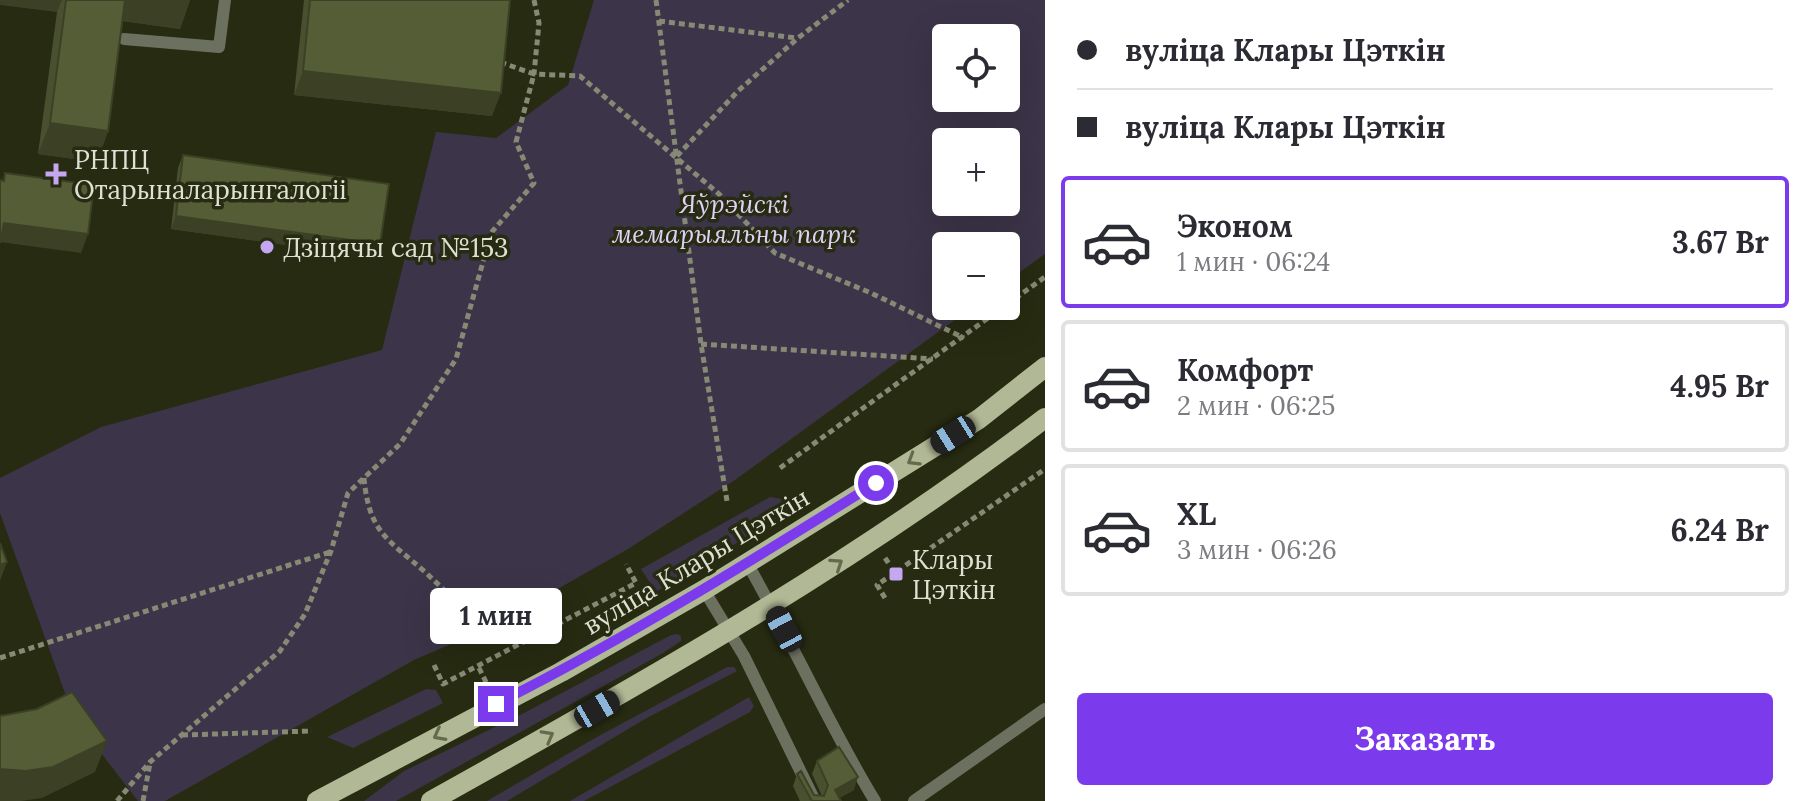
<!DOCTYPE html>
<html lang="ru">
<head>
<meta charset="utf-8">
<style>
  :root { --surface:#fff; --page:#f7f7f7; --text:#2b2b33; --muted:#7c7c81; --line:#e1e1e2; --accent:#7c3aed }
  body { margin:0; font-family:Lora,serif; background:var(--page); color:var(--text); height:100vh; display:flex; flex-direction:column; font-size:30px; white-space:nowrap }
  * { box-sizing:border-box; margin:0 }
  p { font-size:26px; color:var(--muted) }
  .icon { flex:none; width:44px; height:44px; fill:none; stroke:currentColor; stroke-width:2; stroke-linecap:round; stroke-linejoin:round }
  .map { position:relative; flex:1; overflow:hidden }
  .panel { display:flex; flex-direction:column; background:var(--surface); width:760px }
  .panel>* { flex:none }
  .guide { display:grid; align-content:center; height:176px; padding:0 32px; background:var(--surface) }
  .controls { position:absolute; left:932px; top:24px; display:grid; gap:16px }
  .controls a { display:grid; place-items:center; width:88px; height:88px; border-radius:8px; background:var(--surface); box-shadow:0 8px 32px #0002; font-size:40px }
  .end { position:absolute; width:36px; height:36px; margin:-18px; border:10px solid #7c3aed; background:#fff; box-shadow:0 0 0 4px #fff }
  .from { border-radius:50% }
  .bubble { position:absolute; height:56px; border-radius:8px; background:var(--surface); box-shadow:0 8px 32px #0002; font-size:26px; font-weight:700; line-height:56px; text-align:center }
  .car { position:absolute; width:24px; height:48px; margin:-24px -12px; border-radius:10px; box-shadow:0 0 6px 2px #0007; background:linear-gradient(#222 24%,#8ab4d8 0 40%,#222 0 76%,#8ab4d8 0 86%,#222 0) }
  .guide b { display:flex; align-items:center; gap:28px; height:76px; font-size:30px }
  .guide b+b { border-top:2px solid var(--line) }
  .guide i { width:20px; height:20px; background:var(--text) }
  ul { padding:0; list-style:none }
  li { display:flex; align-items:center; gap:24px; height:132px; margin:0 16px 12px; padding:0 16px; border:4px solid var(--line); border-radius:8px }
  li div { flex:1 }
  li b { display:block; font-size:30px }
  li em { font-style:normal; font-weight:700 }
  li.current { border-color:var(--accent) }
  li>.icon { width:72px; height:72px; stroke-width:1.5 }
  .primary-button { display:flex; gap:16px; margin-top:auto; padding:16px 32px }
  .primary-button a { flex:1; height:92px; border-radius:8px; background:var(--accent); color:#fff; font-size:32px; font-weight:700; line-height:92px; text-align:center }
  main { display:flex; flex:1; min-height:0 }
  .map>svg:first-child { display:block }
</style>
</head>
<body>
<main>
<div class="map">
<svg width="1045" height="801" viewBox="0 0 1045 801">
  <rect width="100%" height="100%" fill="#272b11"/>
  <path fill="#3c3448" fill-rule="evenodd" d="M594,0H1045V254L1006,282V246H946V306H974L735,480L628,549L491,627L414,660L165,801H138L74,718L0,513V478L101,427L382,350L436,132L496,138L568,85ZM946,38H1006V98H946ZM946,142H1006V202H946Z
    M770,497L782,499L791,510L656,592L641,569Z
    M677,634L681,636V641L663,653L396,801H364L404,771L524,713L671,635Z
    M727,667H734L737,671L645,719L507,801H487L595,738Z
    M426,689L436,690L443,703L353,748L327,737Z
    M749,697L754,706L750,712L584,801H570Z"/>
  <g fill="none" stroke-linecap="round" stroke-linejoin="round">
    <path stroke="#868a75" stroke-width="5" stroke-dasharray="6 4" stroke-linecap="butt" d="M534,0L539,23L534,74L580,76L719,194L775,253L871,293L964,338
      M656,0L701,344L727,501
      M659,21L797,38
      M677,156L738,91L798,38L848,0
      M701,344L933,359
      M780,468L1045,277
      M364,478C369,533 388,539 425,572C447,592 467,614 487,634L490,641
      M885,558L896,574
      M885,598L877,585L1045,469
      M0,658L330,552
      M434,665L443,684L636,583L626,564
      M479,668L489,688
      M182,735L312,731
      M117,801L150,762L280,651L305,614L331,551L348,493L400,444L456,359L491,233L534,183L516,142L534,74L497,61
      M143,801L150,763"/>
    <path stroke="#6c705f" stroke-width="12" d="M124,39L219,47L225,0
      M747,563C792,641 828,724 875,801
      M704,590L744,656L815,801
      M914,801L1045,709"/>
    <path stroke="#b0b895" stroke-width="20" d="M317,801L561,672L704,590L979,419L1045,367
      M431,801C643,683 851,566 1045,418"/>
  </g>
  <path fill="#49502f" d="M0,0H190L180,29L123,21L108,131L97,162L38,154L57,12Z
    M304,0H510L492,116L294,95Z
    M183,155L380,244L375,257L171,229L178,168Z
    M817,761L854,790L839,798L841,801H800L793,786L797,774L814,795L822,796L812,774Z"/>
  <path fill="#3c4126" d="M0,0H62L57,12L0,5Z
    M123,0H190L180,29L115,20Z
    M303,71L501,93L492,116L294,95Z
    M50,123L108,131L97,162L38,154Z
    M176,216L380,244L375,257L171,229Z
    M4,223L88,234L81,253L0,242Z
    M7,562L0,581V565Z
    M107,741L95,772L42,798L21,801H0V769Z
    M858,777L854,790L834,801L835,790Z"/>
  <path fill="#555d37" stroke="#3c4126" stroke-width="2" d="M66,0H125L108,131L50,123Z
    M310,0H510L501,93L303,71Z
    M183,155L389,184L380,244L176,216Z
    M5,173L94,185L88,234L4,223L0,243V180L4,181Z
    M0,543L7,562L0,565Z
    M72,692L107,741L53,767L26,771L0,769V716L37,709Z
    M839,747L858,777L835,790L841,801H812L797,774L801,771L814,795L824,796L828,785L817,761Z"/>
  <defs><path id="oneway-chevron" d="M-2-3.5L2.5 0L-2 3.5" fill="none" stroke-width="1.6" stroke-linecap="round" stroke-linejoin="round" transform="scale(2)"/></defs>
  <g stroke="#656a4c">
    <use href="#oneway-chevron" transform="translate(913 460) rotate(148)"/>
    <use href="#oneway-chevron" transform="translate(837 564) rotate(-34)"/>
    <use href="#oneway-chevron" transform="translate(439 735) rotate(152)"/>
    <use href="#oneway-chevron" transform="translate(548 736) rotate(-29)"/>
  </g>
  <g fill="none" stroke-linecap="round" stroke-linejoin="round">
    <path stroke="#7c3aed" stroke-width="10" d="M496,704C627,638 751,561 876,483"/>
  </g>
  <g fill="#c5a7f1" stroke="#272b11" stroke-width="3">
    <path d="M52 162h8v8h8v8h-8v8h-8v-8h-8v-8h8z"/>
    <circle cx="267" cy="247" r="8"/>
    <rect x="888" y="566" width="16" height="16" rx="4"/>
  </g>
  <g text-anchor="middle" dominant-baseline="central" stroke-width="7" stroke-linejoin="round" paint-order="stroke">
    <g font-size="26" fill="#dee2d2" stroke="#272b11" text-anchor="start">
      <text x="74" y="159">РНПЦ<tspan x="74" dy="30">Отарыналарынгалогіі</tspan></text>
      <text x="283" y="247">Дзіцячы сад №153</text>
      <text x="912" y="559">Клары<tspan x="912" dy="30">Цэткін</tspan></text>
    </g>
    <g font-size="26" font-style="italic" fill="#dfd1f6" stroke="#272b11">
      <text x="734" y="203">Яўрэйскі<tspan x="734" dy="30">мемарыяльны парк</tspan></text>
    </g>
    <g font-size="26" fill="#dee2d2" stroke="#272b11">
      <text transform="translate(696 561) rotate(-31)">вуліца Клары Цэткін</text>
    </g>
  </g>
</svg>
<div class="controls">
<a><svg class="icon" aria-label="locate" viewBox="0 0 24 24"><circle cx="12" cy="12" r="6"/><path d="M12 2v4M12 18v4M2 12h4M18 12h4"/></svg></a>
<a>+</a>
<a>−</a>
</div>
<i class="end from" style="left:876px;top:483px"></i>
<i class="end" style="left:496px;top:704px"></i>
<div class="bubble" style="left:430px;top:588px;width:132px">1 мин</div>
<i class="car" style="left:953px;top:435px;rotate:238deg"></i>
<i class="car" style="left:784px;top:629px;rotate:332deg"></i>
<i class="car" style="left:597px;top:709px;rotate:60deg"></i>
</div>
<section class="panel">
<div class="guide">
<b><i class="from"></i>вуліца Клары Цэткін</b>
<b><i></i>вуліца Клары Цэткін</b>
</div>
<ul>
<li class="current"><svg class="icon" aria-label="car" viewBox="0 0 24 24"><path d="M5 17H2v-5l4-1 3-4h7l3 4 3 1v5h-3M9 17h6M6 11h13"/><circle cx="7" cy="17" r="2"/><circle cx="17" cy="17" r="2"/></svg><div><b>Эконом</b><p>1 мин · 06:24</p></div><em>3.67 Br</em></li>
<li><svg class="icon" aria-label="car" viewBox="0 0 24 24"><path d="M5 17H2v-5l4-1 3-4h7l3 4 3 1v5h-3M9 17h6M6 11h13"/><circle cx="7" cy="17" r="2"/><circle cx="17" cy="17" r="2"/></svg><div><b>Комфорт</b><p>2 мин · 06:25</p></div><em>4.95 Br</em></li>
<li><svg class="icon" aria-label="car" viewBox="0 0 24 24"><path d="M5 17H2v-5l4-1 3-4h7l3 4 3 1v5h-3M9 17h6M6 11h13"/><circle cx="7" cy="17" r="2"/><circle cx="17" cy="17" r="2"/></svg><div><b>XL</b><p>3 мин · 06:26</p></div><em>6.24 Br</em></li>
</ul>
<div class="primary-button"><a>Заказать</a></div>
</section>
</main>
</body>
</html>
